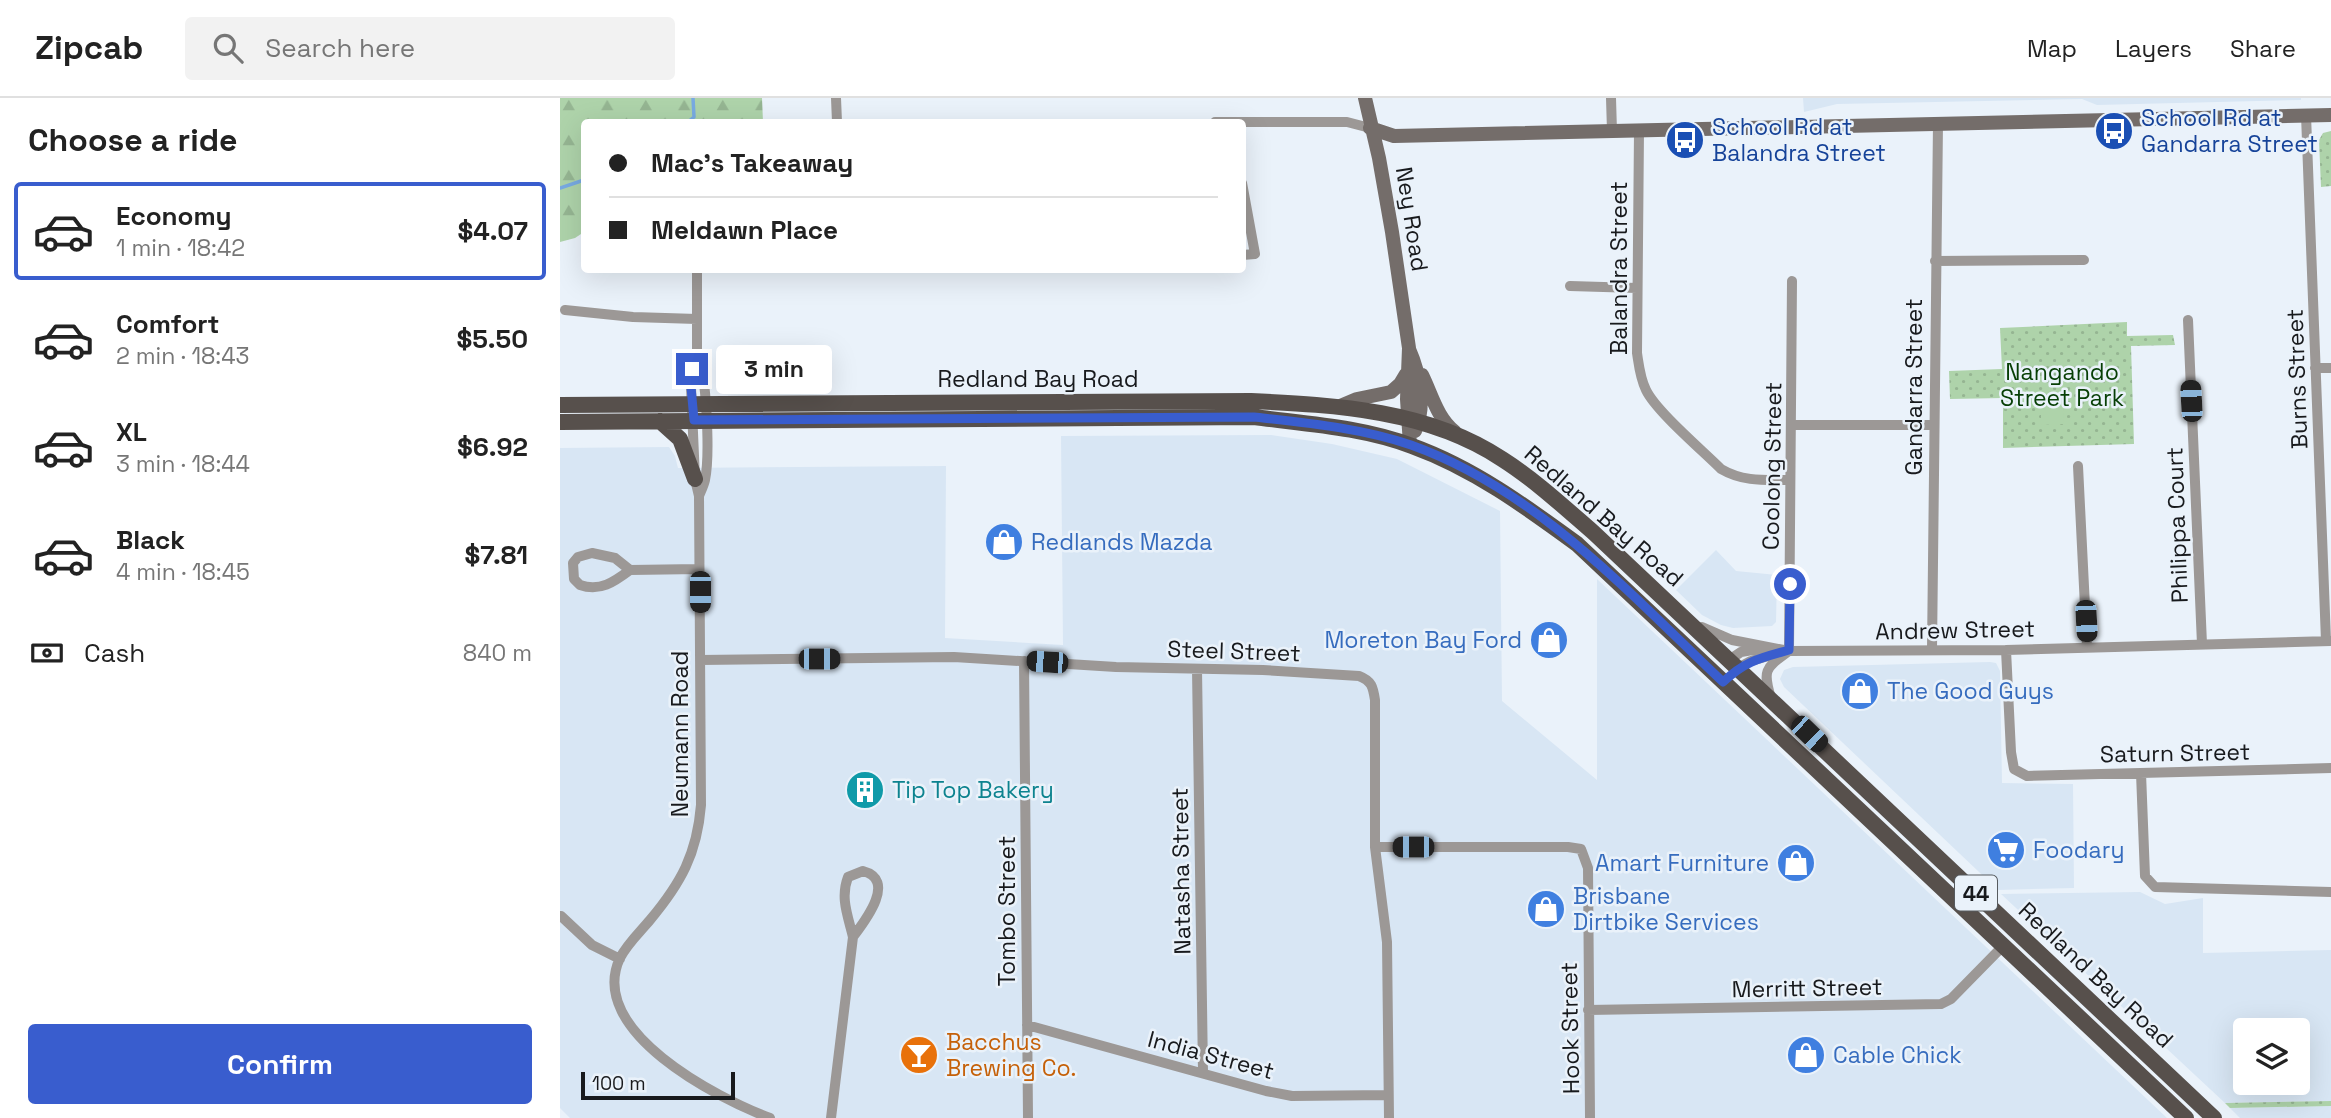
<!DOCTYPE html>
<html lang="en">
<head>
<meta charset="utf-8">
<style>
  :root { --surface:#fff; --page:#f2f2f2; --text:#222; --muted:#767676; --line:#e0e0e0; --accent:#395dce }
  body { margin:0; font-family:"Space Grotesk",sans-serif; background:var(--page); color:var(--text); height:100vh; display:flex; flex-direction:column; font-size:26px; white-space:nowrap }
  * { box-sizing:border-box; margin:0 }
  p { font-size:23px; color:var(--muted) }
  .icon { flex:none; width:38px; height:38px; fill:none; stroke:currentColor; stroke-width:2; stroke-linecap:round; stroke-linejoin:round }
  .map { position:relative; flex:1; overflow:hidden }
  .side { display:flex; flex-direction:column; background:var(--surface); width:560px }
  .side>* { flex:none }
  .top-card { position:absolute; left:21px; top:21px; width:665px; height:154px; border-radius:7px; box-shadow:0 7px 28px #0002; display:grid; align-content:center; height:154px; padding:0 28px; background:var(--surface) }
  .controls { position:absolute; left:1673px; top:920px; display:grid; gap:14px }
  .controls a { display:grid; place-items:center; width:77px; height:77px; border-radius:7px; background:var(--surface); box-shadow:0 7px 28px #0002; font-size:35px }
  .scale { position:absolute; left:21px; bottom:18px; width:154px; box-sizing:border-box; padding-left:7px; border:4px solid #181a1d; border-top:0; font-size:19px; line-height:24px; white-space:nowrap; color:#181a1d; -webkit-text-stroke:5px #eaf2fa; paint-order:stroke }
  .end { position:absolute; width:32px; height:32px; margin:-16px; border:9px solid #395dce; background:#fff; box-shadow:0 0 0 4px #fff }
  .from { border-radius:50% }
  .bubble { position:absolute; height:49px; border-radius:7px; background:var(--surface); box-shadow:0 7px 28px #0002; font-size:23px; font-weight:800; line-height:49px; text-align:center }
  .car { position:absolute; width:21px; height:42px; margin:-21px -10px; border-radius:9px; box-shadow:0 0 5px 2px #0007; background:linear-gradient(#222 24%,#8ab4d8 0 40%,#222 0 76%,#8ab4d8 0 86%,#222 0) }
  .top-card b { display:flex; align-items:center; gap:24px; height:66px; font-size:26px }
  .top-card b+b { border-top:2px solid var(--line) }
  .top-card i { width:18px; height:18px; background:var(--text) }
  ul { padding:0; list-style:none }
  li { display:flex; align-items:center; gap:21px; height:98px; margin:0 14px 10px; padding:0 14px; border:4px solid transparent; border-radius:7px }
  li div { flex:1 }
  li b { display:block; font-size:26px }
  li em { font-style:normal; font-weight:800 }
  li.current { border-color:var(--accent) }
  li>.icon { width:63px; height:63px; stroke-width:1.5 }
  h2 { padding:0 28px; font-size:32px; line-height:84px }
  .pay { display:flex; align-items:center; gap:18px; height:77px; padding:0 28px; font-size:26px }
  .pay p { margin-inline-start:auto }
  .action { display:flex; gap:14px; margin-top:auto; padding:14px 28px }
  .action a { flex:1; height:80px; border-radius:7px; background:var(--accent); color:#fff; font-size:28px; font-weight:800; line-height:80px; text-align:center }
  header { display:flex; align-items:center; gap:42px; box-sizing:border-box; height:98px; padding:0 35px; background:var(--surface); border-bottom:2px solid var(--line) }
  header strong { font-size:33px }
  nav { display:flex; gap:38px; margin-inline-start:auto; font-size:24px }
  .search { width:490px; height:63px; background:var(--page); display:flex; align-items:center; gap:18px; box-sizing:border-box; padding:0 24px; border-radius:7px; color:var(--muted); font-size:26px }
  main { display:flex; flex:1; min-height:0 }
  .map>svg:first-child { display:block }
</style>
</head>
<body>
<header>
<strong>Zipcab</strong>
<div class="search"><svg class="icon" aria-label="search" viewBox="0 0 24 24"><circle cx="10" cy="10" r="6"/><path d="M15 15l6 6"/></svg>Search here</div>
<nav><a>Map</a><a>Layers</a><a>Share</a></nav>
</header>
<main>
<section class="side">
<h2>Choose a ride</h2>
<ul>
<li class="current"><svg class="icon" aria-label="car" viewBox="0 0 24 24"><path d="M5 17H2v-5l4-1 3-4h7l3 4 3 1v5h-3M9 17h6M6 11h13"/><circle cx="7" cy="17" r="2"/><circle cx="17" cy="17" r="2"/></svg><div><b>Economy</b><p>1 min · 18:42</p></div><em>$4.07</em></li>
<li><svg class="icon" aria-label="car" viewBox="0 0 24 24"><path d="M5 17H2v-5l4-1 3-4h7l3 4 3 1v5h-3M9 17h6M6 11h13"/><circle cx="7" cy="17" r="2"/><circle cx="17" cy="17" r="2"/></svg><div><b>Comfort</b><p>2 min · 18:43</p></div><em>$5.50</em></li>
<li><svg class="icon" aria-label="car" viewBox="0 0 24 24"><path d="M5 17H2v-5l4-1 3-4h7l3 4 3 1v5h-3M9 17h6M6 11h13"/><circle cx="7" cy="17" r="2"/><circle cx="17" cy="17" r="2"/></svg><div><b>XL</b><p>3 min · 18:44</p></div><em>$6.92</em></li>
<li><svg class="icon" aria-label="car" viewBox="0 0 24 24"><path d="M5 17H2v-5l4-1 3-4h7l3 4 3 1v5h-3M9 17h6M6 11h13"/><circle cx="7" cy="17" r="2"/><circle cx="17" cy="17" r="2"/></svg><div><b>Black</b><p>4 min · 18:45</p></div><em>$7.81</em></li>
</ul>
<div class="pay"><svg class="icon" aria-label="cash" viewBox="0 0 24 24"><path d="M3 7h18v10H3z"/><circle cx="12" cy="12" r="2"/></svg>Cash<p>840 m</p></div>
<div class="action"><a>Confirm</a></div>
</section>
<div class="map">
<svg width="1771" height="1020" viewBox="0 0 1771 1020">
  <defs>
    <pattern id="forest-firs" width="22" height="20" patternUnits="userSpaceOnUse" patternTransform="scale(1.75)"><rect width="22" height="20" fill="#aed3aa"/><path d="M5 1l3.5 6h-7zM16 11l3.5 6h-7z" fill="#95b592"/></pattern>
    <pattern id="park-dots" width="8" height="8" patternUnits="userSpaceOnUse" patternTransform="scale(1.75)"><rect width="8" height="8" fill="#aed3aa"/><path d="M2 2h.1M6 6h.1" fill="none" stroke="#95b592" stroke-width="1.8" stroke-linecap="round"/></pattern>
  </defs>
  <rect width="100%" height="100%" fill="#eaf2fa"/>
  <path fill="#d8e6f4" fill-rule="evenodd" d="M1243,0H1741V2L1537,7L1522,1L1277,6L1244,14Z
    M711,337L772,346L837,361L940,413L942,603L1037,682V481L1607,1020H10L0,1010V350L109,349L115,358L118,370L386,368L385,540L503,547L501,338Z
    M1156,452L1176,473L1217,477L1216,524L1212,528L1173,530L1161,527L1142,517L1116,492Z
    M1430,564L1436,565L1440,573L1442,685L1513,686L1514,790L1438,792L1224,589L1220,581L1224,572L1233,569Z
    M1580,794L1605,806L1643,800V855L1771,852V1003L1665,1005L1441,796ZM1685,933H1738V985H1685Z
    M1771,1008V1020H1680L1670,1010Z"/>
  <path fill="url(#forest-firs)" d="M0,0H202L203,24H24V134L15,140L0,144Z"/>
  <path fill="url(#park-dots)" d="M1771,33V88L1761,89L1759,42L1763,35Z
    M1567,224V238L1613,237L1615,247L1571,248L1574,346L1443,350V300L1390,301L1389,273L1442,271L1440,230Z
    M1771,1003V1008L1670,1010L1665,1005Z"/>
  <path fill="#aed3aa" d="M1481,303H1503L1504,326L1481,327Z"/>
  <g fill="none" stroke-linecap="round" stroke-linejoin="round">
    <path stroke="#78aae2" stroke-width="3.5" d="M128,24L134,19L133,0
      M0,90L24,82"/>
    <path stroke="#9c9896" stroke-width="10" d="M276,0L277,24
      M1051,0L1052,33
      M1746,17L1766,543
      M655,24H787L810,30
      M1079,33L1077,255C1079,268 1080,280 1086,292C1096,313 1142,352 1161,371C1183,384 1205,382 1230,382
      M682,85L695,156L682,157
      M1375,163L1524,162
      M137,172V254L132,271L131,289L135,381L139,398L141,707C137,756 121,785 90,822C80,834 67,846 60,860C26,933 157,1000 210,1020
      M1010,188L1077,190
      M5,212L73,219L137,221
      M1628,222L1642,546
      M137,254C147,276 150,358 145,382C144,387 141,393 139,398
      M1755,270H1771
      M1232,327H1373
      M1518,368L1527,549
      M32,455L55,460L70,472C54,484 40,494 20,487L14,481L13,465L18,459Z
      M70,472L139,471
      M1142,529L1172,542L1229,553L1446,552L1771,543
      M1372,552L1378,25
      M1446,552L1451,654L1454,671L1467,678L1771,670
      M1229,553L1232,183
      M140,562L394,559L556,569L703,572L799,578C812,583 813,589 815,602V749L827,844L829,1020
      M1169,562L1181,554L1204,550
      M464,563L468,1020
      M1178,570L1191,563L1222,554
      M637,571L643,974
      M1211,600C1202,571 1206,570 1229,553
      M1581,675L1585,778L1595,789L1771,794
      M815,749H1008L1021,751L1028,770L1030,1020
      M303,773C337,782 305,823 293,839C288,818 280,800 288,779Z
      M1,818L32,847L60,861
      M1028,912L1381,906L1391,901L1443,848
      M467,927L706,993L732,998L828,997
      M271,1020L293,839"/>
    <path stroke="#746d6a" stroke-width="14" d="M805,0L819,60L832,134L849,250L847,301L850,347
      M810,30L834,38L1771,17
      M849,251C860,276 866,308 855,333
      M862,277C872,297 877,320 895,334
      M778,309L797,301L831,294L840,286L846,276"/>
    <path stroke="#57504c" stroke-width="16" d="M0,307L691,303C777,307 868,312 942,361C975,382 1004,409 1034,435L1654,1020
      M100,323L120,341L135,381
      M0,324L694,319C747,326 802,329 852,348C913,370 965,408 1017,446L1626,1020"/>
  </g>
  <g fill="none" stroke-linecap="round" stroke-linejoin="round">
    <path stroke="#395dce" stroke-width="9" d="M132,271L131,289L134,322L694,319C747,325 801,330 851,347C977,392 1069,495 1163,584C1185,563 1200,560 1229,552L1230,486"/>
  </g>
  <defs>
    <symbol id="bus-disc" viewBox="-11 -11 22 22"><circle r="9.5" fill="#1a4fb4" stroke="#eaf2fa"/><path d="M-5-6H5V4H4V6H2V4H-2V6H-4V4H-5ZM-3.5-4V0h7V-4ZM-3.5 1.2v1.5H-2V1.2ZM2 1.2v1.5H3.5V1.2Z" fill="#fff"/></symbol>
    <symbol id="shop-disc" viewBox="-11 -11 22 22"><circle r="9.5" fill="#3f7fe0" stroke="#eaf2fa"/><path d="M-5-2.5h2.3a2.7 3.5 0 0 1 5.4 0H5L5.5 6h-11ZM-1.5-2.5h3a1.5 2.3 0 0 0-3 0Z" fill="#fff"/></symbol>
    <symbol id="building-disc" viewBox="-11 -11 22 22"><circle r="9.5" fill="#0f9aa8" stroke="#eaf2fa"/><path d="M-4-6H4V6H1V3H-1V6H-4ZM-2.5-4.3h1.7v1.8h-1.7ZM.8-4.3h1.7v1.8H.8ZM-2.5-1h1.7V.8h-1.7ZM.8-1h1.7V.8H.8Z" fill="#fff"/></symbol>
    <symbol id="supermarket-disc" viewBox="-11 -11 22 22"><circle r="9.5" fill="#3f7fe0" stroke="#eaf2fa"/><path d="M-6-5.5h2.5l.6 2H6L4.5 2H-2.5L-4.4-4H-6ZM-1.5 3.2a1.3 1.3 0 1 0 .1 0ZM3 3.2a1.3 1.3 0 1 0 .1 0Z" fill="#fff"/></symbol>
    <symbol id="bar-disc" viewBox="-11 -11 22 22"><circle r="9.5" fill="#e8710a" stroke="#eaf2fa"/><path d="M-6-5H6L.8 .8V4.5H3.5V6h-7V4.5H-.8V.8Z" fill="#fff"/></symbol>
  </defs>
  <g fill-rule="evenodd">
    <use href="#bus-disc" x="1532" y="11" width="44" height="44"/>
    <use href="#bus-disc" x="1103" y="20" width="44" height="44"/>
    <use href="#shop-disc" x="422" y="422" width="44" height="44"/>
    <use href="#shop-disc" x="967" y="520" width="44" height="44"/>
    <use href="#shop-disc" x="1278" y="571" width="44" height="44"/>
    <use href="#building-disc" x="283" y="670" width="44" height="44"/>
    <use href="#supermarket-disc" x="1424" y="730" width="44" height="44"/>
    <use href="#shop-disc" x="1214" y="743" width="44" height="44"/>
    <use href="#shop-disc" x="964" y="789" width="44" height="44"/>
    <use href="#bar-disc" x="337" y="935" width="44" height="44"/>
    <use href="#shop-disc" x="1224" y="935" width="44" height="44"/>
  </g>
  <g text-anchor="middle" dominant-baseline="central" stroke-width="5" stroke-linejoin="round" paint-order="stroke">
    <rect fill="#eaf2fa" stroke="#575b5f" stroke-width="2" x="1395" y="777.5" width="42" height="35" rx="5"/>
    <g font-size="21" font-weight="bold" fill="#181a1d">
      <text x="1416" y="795">44</text>
    </g>
    <g font-size="23" fill="#164399" stroke="#eaf2fa" text-anchor="start">
      <text x="1581" y="20">School Rd at<tspan x="1581" dy="26">Gandarra Street</tspan></text>
      <text x="1152" y="29">School Rd at<tspan x="1152" dy="26">Balandra Street</tspan></text>
    </g>
    <g font-size="23" fill="#181a1d" stroke="#eaf2fa">
      <text transform="translate(852 121) rotate(81)">Ney Road</text>
      <text transform="translate(1059 170) rotate(-90)">Balandra Street</text>
      <text x="478" y="281">Redland Bay Road</text>
      <text transform="translate(1737 281) rotate(-92)">Burns Street</text>
      <text transform="translate(1354 289) rotate(-90)">Gandarra Street</text>
      <text transform="translate(1212 368) rotate(-89)">Coolong Street</text>
      <text transform="translate(1044 418) rotate(41)">Redland Bay Road</text>
      <text transform="translate(1617 427) rotate(-92)">Philippa Court</text>
      <text transform="translate(1395 532) rotate(-1)">Andrew Street</text>
      <text transform="translate(674 553) rotate(2)">Steel Street</text>
      <text transform="translate(120 636) rotate(-90)">Neumann Road</text>
      <text transform="translate(1615 655) rotate(-1)">Saturn Street</text>
      <text transform="translate(621 773) rotate(-91)">Natasha Street</text>
      <text transform="translate(447 813) rotate(-90)">Tombo Street</text>
      <text transform="translate(1536 877) rotate(43)">Redland Bay Road</text>
      <text transform="translate(1247 890) rotate(-1)">Merritt Street</text>
      <text transform="translate(1010 930) rotate(-91)">Hook Street</text>
      <text transform="translate(651 957) rotate(15)">India Street</text>
    </g>
    <g font-size="23" fill="#073f05" stroke="#eaf2fa">
      <text x="1502" y="274">Nangando<tspan x="1502" dy="26">Street Park</tspan></text>
    </g>
    <g font-size="23" fill="#366cbe" stroke="#eaf2fa" text-anchor="start">
      <text x="471" y="444">Redlands Mazda</text>
      <text x="962" y="542" text-anchor="end">Moreton Bay Ford</text>
      <text x="1327" y="593">The Good Guys</text>
      <text x="1473" y="752">Foodary</text>
      <text x="1209" y="765" text-anchor="end">Amart Furniture</text>
      <text x="1013" y="798">Brisbane<tspan x="1013" dy="26">Dirtbike Services</tspan></text>
      <text x="1273" y="957">Cable Chick</text>
    </g>
    <g font-size="23" fill="#0d838f" stroke="#eaf2fa" text-anchor="start">
      <text x="332" y="692">Tip Top Bakery</text>
    </g>
    <g font-size="23" fill="#c56008" stroke="#eaf2fa" text-anchor="start">
      <text x="386" y="944">Bacchus<tspan x="386" dy="26">Brewing Co.</tspan></text>
    </g>
  </g>
</svg>
<div class="controls">
<a><svg class="icon" aria-label="layers" viewBox="0 0 24 24"><path d="M12 4l9 5-9 5-9-5zM3 14l9 5 9-5"/></svg></a>
</div>
<div class="scale">100 m</div>
<i class="end from" style="left:1230px;top:486px"></i>
<i class="end" style="left:132px;top:271px"></i>
<div class="bubble" style="left:156px;top:247px;width:116px">3 min</div>
<i class="car" style="left:1631px;top:303px;rotate:357deg"></i>
<i class="car" style="left:140px;top:494px;rotate:180deg"></i>
<i class="car" style="left:1526px;top:523px;rotate:177deg"></i>
<i class="car" style="left:259px;top:561px;rotate:90deg"></i>
<i class="car" style="left:487px;top:564px;rotate:274deg"></i>
<i class="car" style="left:1249px;top:636px;rotate:134deg"></i>
<i class="car" style="left:853px;top:749px;rotate:270deg"></i>
<div class="top-card">
<b><i class="from"></i>Mac's Takeaway</b>
<b><i></i>Meldawn Place</b>
</div>
</div>
</main>
</body>
</html>
